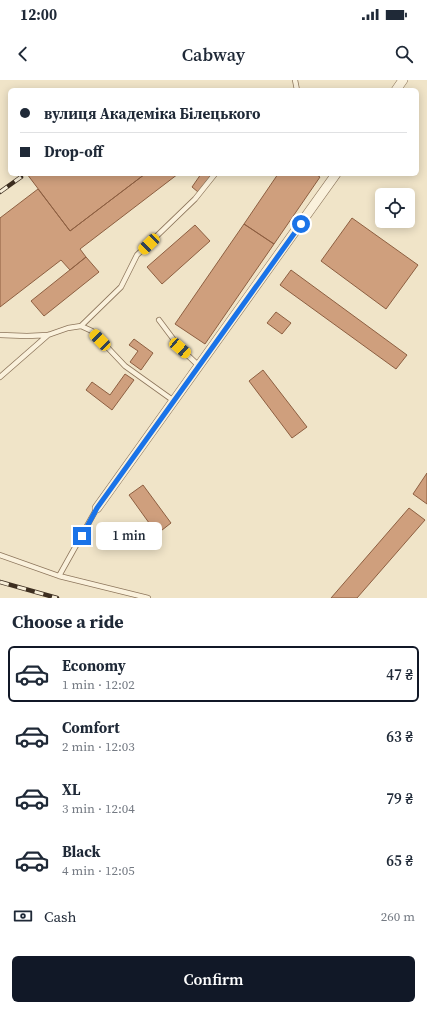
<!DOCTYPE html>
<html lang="en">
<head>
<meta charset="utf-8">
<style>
  :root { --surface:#fff; --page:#f6f6f7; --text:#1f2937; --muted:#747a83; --line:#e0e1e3; --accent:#111827 }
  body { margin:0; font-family:"Source Serif 4",serif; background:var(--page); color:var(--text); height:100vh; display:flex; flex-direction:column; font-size:15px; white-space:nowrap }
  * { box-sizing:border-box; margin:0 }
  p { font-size:13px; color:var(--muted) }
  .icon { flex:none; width:22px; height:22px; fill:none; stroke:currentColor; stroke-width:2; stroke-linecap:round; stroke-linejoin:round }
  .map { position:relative; height:518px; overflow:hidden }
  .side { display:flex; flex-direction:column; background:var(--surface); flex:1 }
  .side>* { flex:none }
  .hud { position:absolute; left:8px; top:8px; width:411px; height:88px; border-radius:6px; box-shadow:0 2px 10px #0003; display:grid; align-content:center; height:88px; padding:0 12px; background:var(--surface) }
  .tools { position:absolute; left:375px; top:108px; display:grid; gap:8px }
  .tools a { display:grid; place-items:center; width:40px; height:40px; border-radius:6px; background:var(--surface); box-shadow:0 2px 10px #0003; font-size:20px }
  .end { position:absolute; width:18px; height:18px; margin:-9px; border:5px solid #1a73e8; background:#fff; box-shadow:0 0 0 2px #fff }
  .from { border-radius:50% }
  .bubble { position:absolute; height:28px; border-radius:6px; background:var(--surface); box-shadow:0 2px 10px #0003; font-size:13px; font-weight:600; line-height:28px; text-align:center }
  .car { position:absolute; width:12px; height:24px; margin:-12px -6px; border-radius:5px; box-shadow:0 0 3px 1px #0007; background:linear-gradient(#f5c518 24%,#345 0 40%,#f5c518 0 76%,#345 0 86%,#f5c518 0) }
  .hud b { display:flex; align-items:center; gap:14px; height:38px; font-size:15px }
  .hud b+b { border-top:1px solid var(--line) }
  .hud i { width:10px; height:10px; background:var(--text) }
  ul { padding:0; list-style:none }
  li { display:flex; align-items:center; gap:12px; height:56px; margin:0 8px 6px; padding:0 4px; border:2px solid transparent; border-radius:6px }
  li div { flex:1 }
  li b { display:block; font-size:15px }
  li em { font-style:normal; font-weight:600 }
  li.active { border-color:var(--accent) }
  li>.icon { width:36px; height:36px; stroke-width:1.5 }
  h2 { padding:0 12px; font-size:18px; line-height:48px }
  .pay { display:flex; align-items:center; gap:10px; height:44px; padding:0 12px; font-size:15px }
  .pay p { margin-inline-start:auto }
  .button { display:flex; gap:8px; margin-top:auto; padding:8px 12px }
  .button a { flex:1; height:46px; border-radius:6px; background:var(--accent); color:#fff; font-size:16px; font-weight:600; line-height:46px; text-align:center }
  .status { display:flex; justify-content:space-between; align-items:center; height:28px; padding:0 20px; background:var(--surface); direction:ltr }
  .status svg { height:11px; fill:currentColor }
  header { display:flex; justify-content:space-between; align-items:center; height:52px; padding:0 12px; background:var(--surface); font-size:18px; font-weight:600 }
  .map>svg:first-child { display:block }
</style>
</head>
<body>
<div class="status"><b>12:00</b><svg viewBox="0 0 49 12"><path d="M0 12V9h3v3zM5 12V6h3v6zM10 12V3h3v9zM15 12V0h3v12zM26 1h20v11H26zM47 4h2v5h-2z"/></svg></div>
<header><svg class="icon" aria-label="back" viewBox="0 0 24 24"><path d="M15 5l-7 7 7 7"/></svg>Cabway<svg class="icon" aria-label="search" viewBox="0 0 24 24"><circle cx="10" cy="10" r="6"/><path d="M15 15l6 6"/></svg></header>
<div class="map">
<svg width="427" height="518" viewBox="0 0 427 518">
  <rect width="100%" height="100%" fill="#f0e4c8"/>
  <path fill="#cf9f7d" stroke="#8d5f41" d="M27,94H145L70,151Z
    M145,94H178L80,169L86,177L70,190L61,180L0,227V138L38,109L70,151Z
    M201,94H212L198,112L192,107Z
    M278,94H315L320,97L274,164L244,144Z
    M352,138L418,185L386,229L321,181Z
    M244,144L274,164L205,264L175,244Z
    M195,145L210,161L162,204L147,187Z
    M86,177L99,192L44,236L31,221Z
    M291,190L407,275L396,289L280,205Z
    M276,232L291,243L282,254L267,243Z
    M134,259L153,273L141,290L130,282L138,271L129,265Z
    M263,290L307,347L292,358L249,301Z
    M125,294L134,300L112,330L86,310L92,302L110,315Z
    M427,393V424L413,414Z
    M143,405L171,443L157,454L129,415Z
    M409,428L425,440L357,518H331Z"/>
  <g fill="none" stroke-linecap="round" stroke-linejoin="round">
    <defs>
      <path id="lane" d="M295,0L297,10
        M159,240L180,268L199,286
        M81,246L121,207L137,175L195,119L215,94
        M0,255L27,256L48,255L68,248L81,246L92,251L125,286L174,321
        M0,297L48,255
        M0,475L59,496L148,518
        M59,496L97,428"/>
      <path id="street" d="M396,10L403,0
        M97,428L336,94"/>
    </defs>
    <use href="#lane" stroke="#8d765c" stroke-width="6"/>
    <use href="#street" stroke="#8d765c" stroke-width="10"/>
    <use href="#lane" stroke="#faf1dc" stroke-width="4.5"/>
    <use href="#street" stroke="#faf1dc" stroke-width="9"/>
    <defs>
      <path id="rail" d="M0,112L21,97
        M0,502L57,518"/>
    </defs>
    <use href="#rail" stroke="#3d2e20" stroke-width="4.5"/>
    <use href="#rail" stroke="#f7eed8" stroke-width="3" stroke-dasharray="9" stroke-linecap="butt"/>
  </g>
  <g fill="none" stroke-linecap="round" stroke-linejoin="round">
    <path stroke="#1a73e8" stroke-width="5" d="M82,456L97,428L301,144"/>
  </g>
</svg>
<div class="tools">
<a><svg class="icon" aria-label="locate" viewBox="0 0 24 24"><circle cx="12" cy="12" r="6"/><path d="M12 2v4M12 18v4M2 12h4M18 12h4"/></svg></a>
</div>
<i class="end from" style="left:301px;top:144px"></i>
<i class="end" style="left:82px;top:456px"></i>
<div class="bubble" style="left:96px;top:442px;width:66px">1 min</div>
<i class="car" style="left:149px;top:164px;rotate:226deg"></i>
<i class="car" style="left:100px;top:260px;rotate:316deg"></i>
<i class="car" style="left:180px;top:268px;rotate:131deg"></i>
<div class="hud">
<b><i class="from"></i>вулиця Академіка Білецького</b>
<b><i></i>Drop-off</b>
</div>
</div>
<section class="side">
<h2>Choose a ride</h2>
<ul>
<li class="active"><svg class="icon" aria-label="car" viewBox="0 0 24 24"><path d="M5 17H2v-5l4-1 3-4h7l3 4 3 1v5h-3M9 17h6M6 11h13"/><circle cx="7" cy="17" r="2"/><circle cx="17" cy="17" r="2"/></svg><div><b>Economy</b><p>1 min · 12:02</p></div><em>47 ₴</em></li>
<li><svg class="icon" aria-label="car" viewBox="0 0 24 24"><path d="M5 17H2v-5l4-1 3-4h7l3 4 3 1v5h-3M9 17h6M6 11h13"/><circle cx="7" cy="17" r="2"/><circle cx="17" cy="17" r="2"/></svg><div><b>Comfort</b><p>2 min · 12:03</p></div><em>63 ₴</em></li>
<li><svg class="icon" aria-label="car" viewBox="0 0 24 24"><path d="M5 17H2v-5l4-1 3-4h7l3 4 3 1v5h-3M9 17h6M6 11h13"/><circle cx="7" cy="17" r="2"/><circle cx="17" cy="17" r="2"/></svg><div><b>XL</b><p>3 min · 12:04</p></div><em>79 ₴</em></li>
<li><svg class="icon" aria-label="car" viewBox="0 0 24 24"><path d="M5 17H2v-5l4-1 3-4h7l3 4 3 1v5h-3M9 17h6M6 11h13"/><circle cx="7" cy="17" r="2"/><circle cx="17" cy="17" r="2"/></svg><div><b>Black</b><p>4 min · 12:05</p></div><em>65 ₴</em></li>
</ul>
<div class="pay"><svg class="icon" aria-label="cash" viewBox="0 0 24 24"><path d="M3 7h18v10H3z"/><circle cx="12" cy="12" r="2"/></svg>Cash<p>260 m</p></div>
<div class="button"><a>Confirm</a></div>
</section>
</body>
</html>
